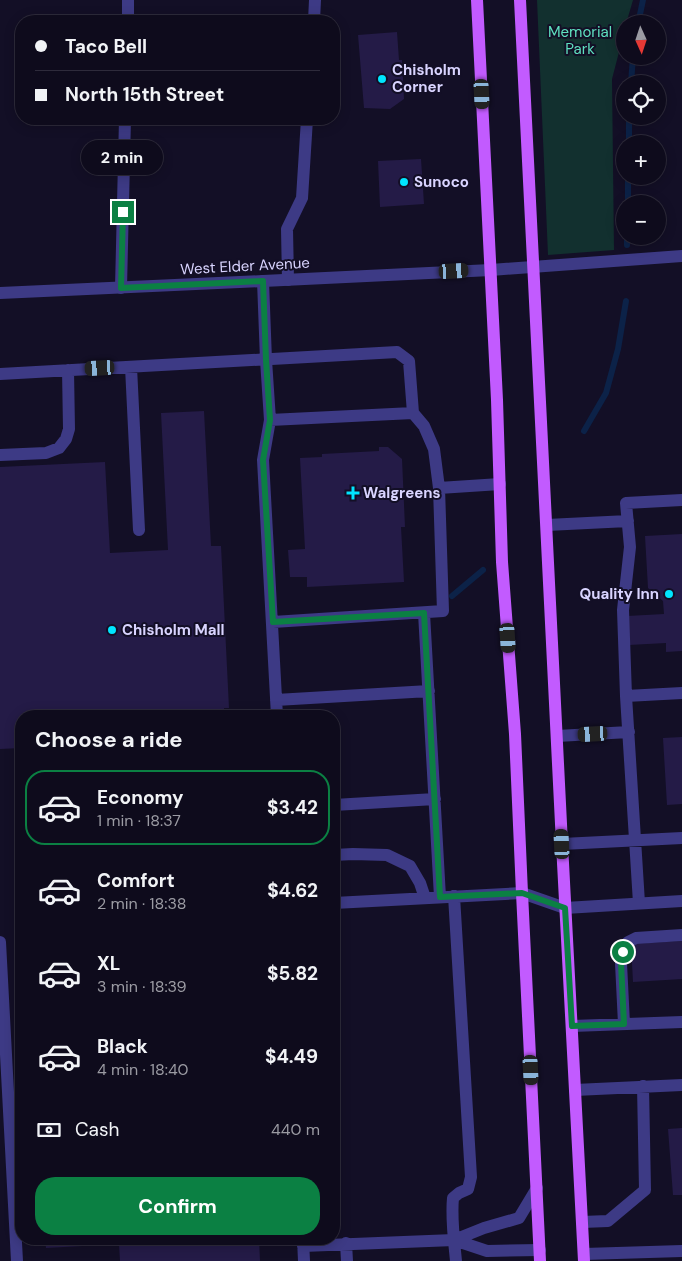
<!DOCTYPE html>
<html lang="en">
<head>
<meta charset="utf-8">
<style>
  :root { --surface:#0e0b1c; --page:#1c1929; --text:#f1f3f6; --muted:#9b9ba3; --line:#2e2b3b; --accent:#0b8043 }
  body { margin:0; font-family:"DM Sans",sans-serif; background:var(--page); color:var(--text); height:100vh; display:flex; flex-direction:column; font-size:19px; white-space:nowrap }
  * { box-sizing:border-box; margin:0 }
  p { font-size:16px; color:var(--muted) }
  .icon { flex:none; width:28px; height:28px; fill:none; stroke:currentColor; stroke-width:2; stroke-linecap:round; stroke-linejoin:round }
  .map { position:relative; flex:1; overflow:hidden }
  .sheet { position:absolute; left:15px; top:710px; width:325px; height:535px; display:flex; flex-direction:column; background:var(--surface); border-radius:20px; box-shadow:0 2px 12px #0003,0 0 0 1px var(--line) }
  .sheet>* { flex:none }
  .top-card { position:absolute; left:15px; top:15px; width:325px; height:110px; border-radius:20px; box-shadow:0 2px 12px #0003,0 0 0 1px var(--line); display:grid; align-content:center; height:110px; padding:0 20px; background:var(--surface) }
  .needle { width:32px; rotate:177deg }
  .tools { position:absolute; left:616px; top:15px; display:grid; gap:10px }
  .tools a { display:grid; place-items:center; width:50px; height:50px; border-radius:50%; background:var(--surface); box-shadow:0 2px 12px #0003,0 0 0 1px var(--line); font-size:25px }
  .end { position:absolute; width:22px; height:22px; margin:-11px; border:6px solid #0b8043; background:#fff; box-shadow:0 0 0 2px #fff }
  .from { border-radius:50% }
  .bubble { position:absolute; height:35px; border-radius:18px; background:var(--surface); box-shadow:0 2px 12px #0003,0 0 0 1px var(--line); font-size:16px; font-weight:700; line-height:35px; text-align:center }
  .car { position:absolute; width:15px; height:30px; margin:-15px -8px; border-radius:6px; box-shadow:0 0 4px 1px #0007; background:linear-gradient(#222 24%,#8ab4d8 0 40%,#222 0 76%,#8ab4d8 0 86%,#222 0) }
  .top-card b { display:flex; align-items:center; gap:18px; height:48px; font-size:19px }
  .top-card b+b { border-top:1px solid var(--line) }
  .top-card i { width:12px; height:12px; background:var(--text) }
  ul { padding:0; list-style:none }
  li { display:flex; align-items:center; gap:15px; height:75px; margin:0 10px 8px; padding:0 10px; border:2px solid transparent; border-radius:20px }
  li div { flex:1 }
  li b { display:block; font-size:19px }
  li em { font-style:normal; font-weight:700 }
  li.current { border-color:var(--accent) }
  li>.icon { width:45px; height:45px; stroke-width:1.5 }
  h2 { padding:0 20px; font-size:22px; line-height:60px }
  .pay { display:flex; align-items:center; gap:12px; height:55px; padding:0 20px; font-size:19px }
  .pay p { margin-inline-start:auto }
  .primary-button { display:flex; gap:10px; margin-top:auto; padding:10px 20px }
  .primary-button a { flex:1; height:58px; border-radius:20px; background:var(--accent); color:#fff; font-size:20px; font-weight:700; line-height:58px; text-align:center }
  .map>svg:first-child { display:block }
</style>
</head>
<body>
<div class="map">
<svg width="682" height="1261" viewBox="0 0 682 1261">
  <rect width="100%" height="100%" fill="#130f26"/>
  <path fill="#12302f" d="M537,0H633L626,24H625V29L612,79L614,250L548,255Z"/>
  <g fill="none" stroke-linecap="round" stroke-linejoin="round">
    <path stroke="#0c2248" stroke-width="6" d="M638,24L643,0
      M631,84L633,56
      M629,144V116
      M628,204V176
      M627,245V236
      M584,431L606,393L618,349L626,301
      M452,596L483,570"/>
  </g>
  <path fill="#241b47" d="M397,32L399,60H402L404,99L390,109L364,108L358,35Z
    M421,159L424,204L380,207L378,161Z
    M204,411L211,546H221L229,708H224V716H21V748L0,749V467L105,462L110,553L168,550L161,413Z
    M379,447H388L402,459L405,527H401L404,582L307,587V577H290L288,550L305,549L300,458L322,457V454L379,451Z
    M682,534V651L666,652V643L629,645L627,616L664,614L663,601L648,588L645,536Z
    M682,737V804L667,805L663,738Z
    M682,941V979L633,982L631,944Z
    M682,1128V1195H673L668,1129Z
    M45,1239H259L260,1261H120L119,1244L46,1248Z"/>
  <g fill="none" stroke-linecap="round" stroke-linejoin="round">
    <path stroke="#3d3a85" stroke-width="12" d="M314,21L315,0
      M288,280L287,229L302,198L307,119
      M263,281L266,360L270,420L263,460L277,716
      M131,367L139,530
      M0,374L397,352L409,361L413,413L424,426L434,449L439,488L500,484
      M270,420L413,413
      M0,455L46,453L59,448L66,439L69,429L68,370
      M547,525L628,521
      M424,613L440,897
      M273,622L443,611L439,488
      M626,696L623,610L630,547L626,503L682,500
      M276,700L429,691
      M557,736L629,732
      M334,805L435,799
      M562,844L682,838
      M334,855L353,854L387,855L410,866L420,883L425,898
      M454,896L471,1177L468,1189L459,1193L453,1198C451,1219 454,1240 456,1261
      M334,903L522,893
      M639,903L626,696L682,693
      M0,942L17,1261
      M624,1024L621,963L623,951L628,942L636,938L682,935
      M572,1026L682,1022
      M575,1090L682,1085
      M582,1222L608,1221L645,1190L643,1086
      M303,1239L304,1261
      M454,1240L484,1228L519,1218L537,1188
      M346,1243L347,1261
      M303,1246L454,1240L487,1251L540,1250
      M584,1254L682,1251"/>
    <path stroke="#3d3a85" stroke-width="12" d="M128,21V0
      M121,288L125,119
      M522,893L565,908L682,901"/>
    <path stroke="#3d3a85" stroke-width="12" d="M0,293L263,281L491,270L682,256"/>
    <path stroke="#c25bff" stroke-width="12" d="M477,0L497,400L502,562L515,734L522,893L540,1261
      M520,0L562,844L584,1261"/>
  </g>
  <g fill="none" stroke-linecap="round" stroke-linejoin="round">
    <path stroke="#0b8043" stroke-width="6" d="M123,212L121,288L263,281L266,360L270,420L263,460L273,622L424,613L440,897L522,893L565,908L572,1026L624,1024L621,963L623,952"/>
  </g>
  <g fill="#00e5ff" stroke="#130f26" stroke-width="2">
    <circle cx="382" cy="79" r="5"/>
    <circle cx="404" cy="182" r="5"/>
    <path d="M350.5 485.5h5v5h5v5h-5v5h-5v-5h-5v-5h5z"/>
    <circle cx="669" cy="594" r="5"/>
    <circle cx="112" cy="630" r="5"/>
  </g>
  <g text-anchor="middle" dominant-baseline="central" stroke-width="4" stroke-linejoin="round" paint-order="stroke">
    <g font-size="15" fill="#5fe0c0" stroke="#130f26">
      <text x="580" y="32">Memorial<tspan x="580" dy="17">Park</tspan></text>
    </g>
    <g font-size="15" font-weight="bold" fill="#d9d4ff" stroke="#130f26" text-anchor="start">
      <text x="392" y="70">Chisholm<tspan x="392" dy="17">Corner</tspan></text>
      <text x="414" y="182">Sunoco</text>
      <text x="363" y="493">Walgreens</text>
      <text x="659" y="594" text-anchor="end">Quality Inn</text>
      <text x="122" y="630">Chisholm Mall</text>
    </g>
    <g font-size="15" fill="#d9d4ff" stroke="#130f26">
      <text transform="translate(245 266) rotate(-3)">West Elder Avenue</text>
    </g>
  </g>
</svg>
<div class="tools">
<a><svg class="needle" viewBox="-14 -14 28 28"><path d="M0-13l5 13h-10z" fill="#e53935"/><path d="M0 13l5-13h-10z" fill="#9b9ba3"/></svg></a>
<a><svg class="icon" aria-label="locate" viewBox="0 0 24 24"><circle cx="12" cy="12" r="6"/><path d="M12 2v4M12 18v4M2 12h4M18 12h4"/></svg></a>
<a>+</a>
<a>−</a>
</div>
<i class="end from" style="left:623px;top:952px"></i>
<i class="end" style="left:123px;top:212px"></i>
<div class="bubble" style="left:81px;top:140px;width:82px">2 min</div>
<i class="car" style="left:482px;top:94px;rotate:177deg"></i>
<i class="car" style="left:454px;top:271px;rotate:87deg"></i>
<i class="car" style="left:100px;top:368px;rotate:267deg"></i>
<i class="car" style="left:508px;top:638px;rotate:176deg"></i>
<i class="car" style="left:593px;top:734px;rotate:267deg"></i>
<i class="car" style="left:562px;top:844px;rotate:357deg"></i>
<i class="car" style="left:531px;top:1070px;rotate:177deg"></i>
<div class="top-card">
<b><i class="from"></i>Taco Bell</b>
<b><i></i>North 15th Street</b>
</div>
<section class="sheet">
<h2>Choose a ride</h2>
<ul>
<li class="current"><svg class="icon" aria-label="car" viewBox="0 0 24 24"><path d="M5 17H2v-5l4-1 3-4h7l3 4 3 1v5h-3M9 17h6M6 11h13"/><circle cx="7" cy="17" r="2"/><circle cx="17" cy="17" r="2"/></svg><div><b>Economy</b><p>1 min · 18:37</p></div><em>$3.42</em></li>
<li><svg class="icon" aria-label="car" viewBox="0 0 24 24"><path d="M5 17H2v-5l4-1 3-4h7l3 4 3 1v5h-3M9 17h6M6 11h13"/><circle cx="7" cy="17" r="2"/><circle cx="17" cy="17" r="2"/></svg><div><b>Comfort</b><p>2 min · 18:38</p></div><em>$4.62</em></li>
<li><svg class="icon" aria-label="car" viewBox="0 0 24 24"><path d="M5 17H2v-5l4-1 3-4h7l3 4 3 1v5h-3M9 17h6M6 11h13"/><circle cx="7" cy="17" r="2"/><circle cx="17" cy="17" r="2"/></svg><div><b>XL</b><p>3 min · 18:39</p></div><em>$5.82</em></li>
<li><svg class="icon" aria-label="car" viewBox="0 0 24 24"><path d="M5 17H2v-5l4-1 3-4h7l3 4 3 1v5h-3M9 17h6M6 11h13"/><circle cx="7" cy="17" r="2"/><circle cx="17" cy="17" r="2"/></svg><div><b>Black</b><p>4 min · 18:40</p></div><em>$4.49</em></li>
</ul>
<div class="pay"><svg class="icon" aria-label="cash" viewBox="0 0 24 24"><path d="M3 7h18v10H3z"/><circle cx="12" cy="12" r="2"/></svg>Cash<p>440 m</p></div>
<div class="primary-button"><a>Confirm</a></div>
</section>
</div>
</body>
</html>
